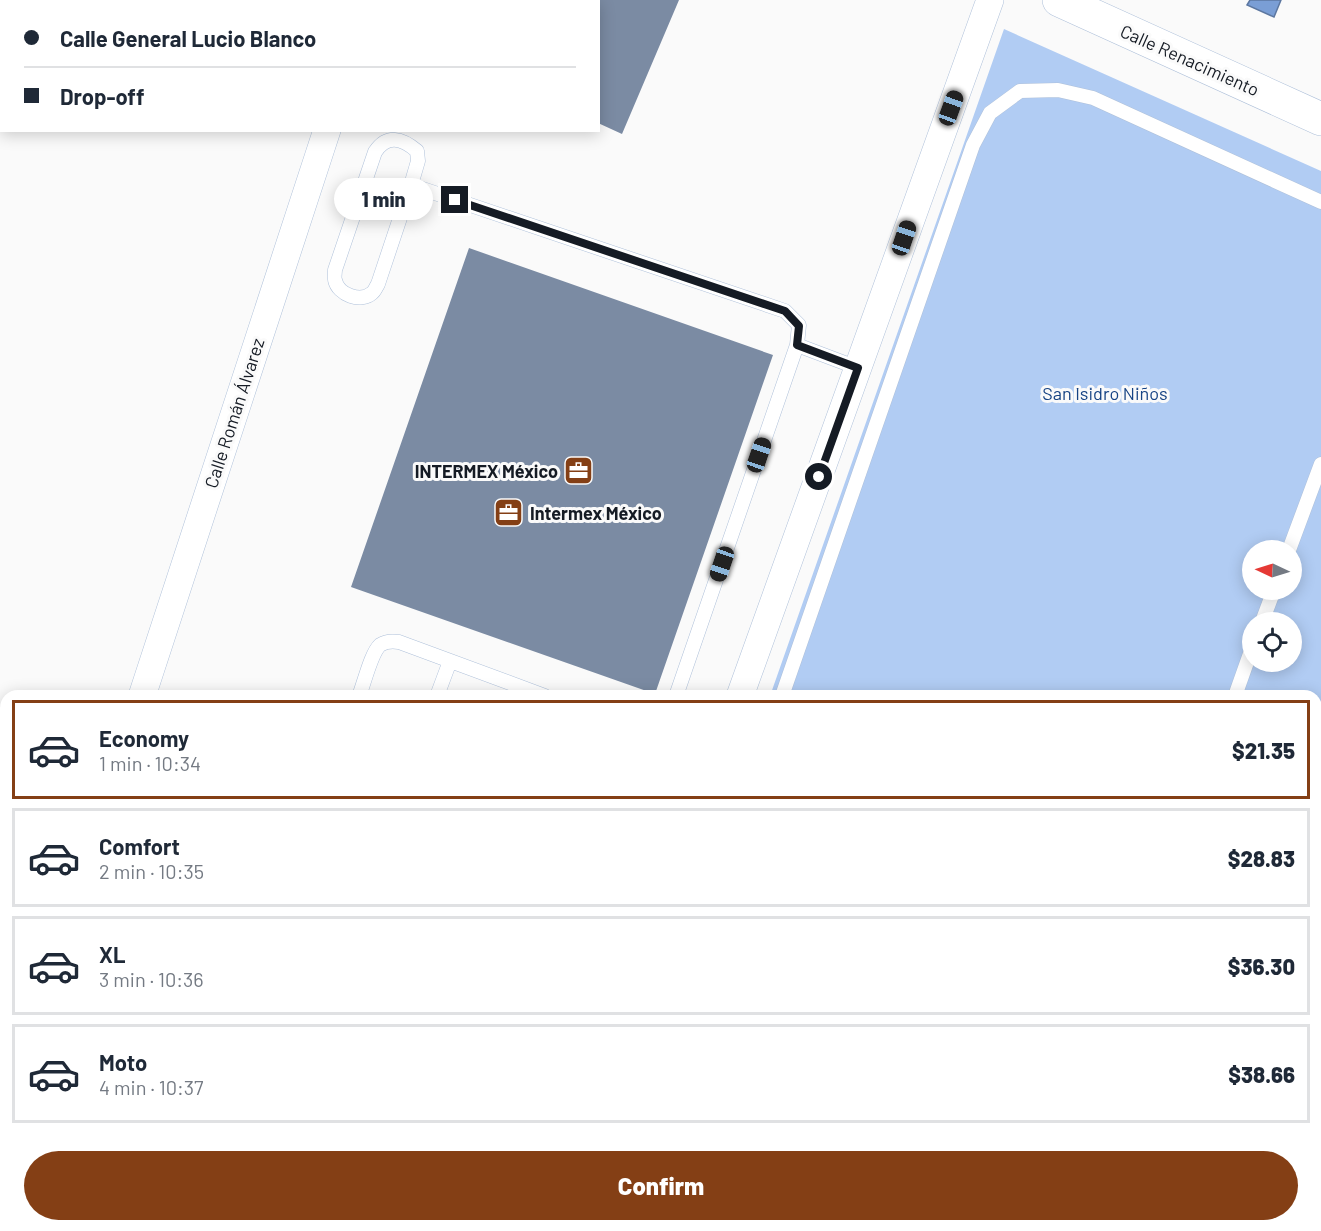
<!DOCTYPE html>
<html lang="en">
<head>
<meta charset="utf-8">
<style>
  :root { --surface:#fff; --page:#f6f6f7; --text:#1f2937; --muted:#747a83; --line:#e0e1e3; --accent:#843f15 }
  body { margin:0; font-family:Barlow,sans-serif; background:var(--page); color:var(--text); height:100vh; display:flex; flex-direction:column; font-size:22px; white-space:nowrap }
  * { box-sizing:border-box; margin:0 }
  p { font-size:20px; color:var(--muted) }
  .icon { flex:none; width:33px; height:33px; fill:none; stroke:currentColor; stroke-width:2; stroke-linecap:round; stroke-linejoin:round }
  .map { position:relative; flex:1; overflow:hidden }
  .side { position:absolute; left:0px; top:690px; width:1322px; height:542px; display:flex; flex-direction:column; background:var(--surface); border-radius:18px 18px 0 0; box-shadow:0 3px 15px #0003 }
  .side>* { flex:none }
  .hud { position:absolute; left:0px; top:0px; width:600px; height:132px; box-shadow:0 3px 15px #0003; display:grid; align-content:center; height:132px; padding:0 24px; background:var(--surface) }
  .needle { width:39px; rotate:274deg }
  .tools { position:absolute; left:1242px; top:540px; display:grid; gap:12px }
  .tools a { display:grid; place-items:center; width:60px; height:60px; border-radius:50%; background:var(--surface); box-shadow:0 3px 15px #0003; font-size:30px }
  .end { position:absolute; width:27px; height:27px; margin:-14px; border:8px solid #151b24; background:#fff; box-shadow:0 0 0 3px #fff }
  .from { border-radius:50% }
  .bubble { position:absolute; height:42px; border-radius:21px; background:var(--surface); box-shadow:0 3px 15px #0003; font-size:20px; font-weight:800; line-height:42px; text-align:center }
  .car { position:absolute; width:18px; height:36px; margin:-18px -9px; border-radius:8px; box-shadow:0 0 4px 2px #0007; background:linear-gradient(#222 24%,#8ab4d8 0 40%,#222 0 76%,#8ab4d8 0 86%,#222 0) }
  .hud b { display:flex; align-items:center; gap:21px; height:57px; font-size:22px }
  .hud b+b { border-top:2px solid var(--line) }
  .hud i { width:15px; height:15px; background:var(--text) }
  ul { padding:10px 0 0; list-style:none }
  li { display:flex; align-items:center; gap:18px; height:99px; margin:0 12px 9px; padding:0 12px; border:3px solid var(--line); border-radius:0px }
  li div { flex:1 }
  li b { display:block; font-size:22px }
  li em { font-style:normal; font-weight:800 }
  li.on { border-color:var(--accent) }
  li>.icon { width:54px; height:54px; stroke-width:1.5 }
  .action { display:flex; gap:12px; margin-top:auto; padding:12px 24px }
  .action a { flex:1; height:69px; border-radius:36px; background:var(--accent); color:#fff; font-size:24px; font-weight:800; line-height:69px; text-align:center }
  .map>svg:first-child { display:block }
</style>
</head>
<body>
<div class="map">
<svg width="1321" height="1231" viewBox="0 0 1321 1231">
  <rect width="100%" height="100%" fill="#fafafa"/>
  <path fill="#b1ccf3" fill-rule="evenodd" d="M1004,29L1321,171V1231H583L585,1226H1316V696H770ZM1252,550H1292V590H1252ZM1252,622H1292V662H1252Z
    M6,1144V1226H258L275,1231H0V1161Z"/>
  <path fill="#7a9ed5" stroke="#5c77a0" stroke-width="1.5" d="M1250,0H1281L1274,17L1247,5Z"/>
  <path fill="#7b8ba3" d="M598,0H679L622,134L598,123Z
    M469,248L773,355L655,694L351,587Z"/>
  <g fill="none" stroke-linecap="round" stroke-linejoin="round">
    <defs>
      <path id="lane" d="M257,0L259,2
        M314,2L315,0
        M411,185L418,161L417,151C402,138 387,134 375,152L335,270C335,271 334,279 335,280C338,295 361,303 372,293C375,291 376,287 378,284L411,185L785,311L799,325L797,345
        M1289,550L1321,464
        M1262,622L1274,590
        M359,696C364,684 371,653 380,645C386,641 393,641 399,642L545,696
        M437,696L450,661
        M676,696L797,345L858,368
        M782,696L973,145L990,113L1020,91L1058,90L1093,98L1321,202
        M1235,696L1252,648
        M1316,952L1321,958
        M608,1231L610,1226
        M1036,1231L1038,1226"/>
      <path id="street" d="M31,2V0
        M369,2L370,0
        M0,91L2,87
        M142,696L327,130
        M740,696L990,0
        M0,852L6,854
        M0,1106L6,1090
        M311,1231L313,1226
        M507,1231L508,1226
        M548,1231L550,1226"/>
      <path id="secondary" d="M1059,0L1321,119"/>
    </defs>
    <use href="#lane" stroke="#afc1da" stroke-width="15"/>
    <use href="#street" stroke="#afc1da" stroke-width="28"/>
    <use href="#secondary" stroke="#afc1da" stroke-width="34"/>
    <use href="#lane" stroke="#fff" stroke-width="14"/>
    <use href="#street" stroke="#fff" stroke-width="27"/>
    <use href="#secondary" stroke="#fff" stroke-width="33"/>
  </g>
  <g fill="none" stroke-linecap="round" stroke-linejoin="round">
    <path stroke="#151b24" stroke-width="8" d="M455,200L785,311L799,326L797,345L858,368L819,477"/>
  </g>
  <defs>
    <symbol id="office-square" viewBox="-11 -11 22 22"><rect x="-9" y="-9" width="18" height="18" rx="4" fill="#843f15" stroke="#fafafa"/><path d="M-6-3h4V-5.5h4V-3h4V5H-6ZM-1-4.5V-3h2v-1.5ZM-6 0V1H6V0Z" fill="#fff"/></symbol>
  </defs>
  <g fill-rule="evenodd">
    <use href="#office-square" x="562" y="454" width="33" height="33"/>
    <use href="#office-square" x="492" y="496" width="33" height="33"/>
  </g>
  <g text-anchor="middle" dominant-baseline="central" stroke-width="6" stroke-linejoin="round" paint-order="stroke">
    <g font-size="18" fill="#151b24" stroke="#fafafa">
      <text transform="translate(1190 60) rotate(24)">Calle Renacimiento</text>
      <text transform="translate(234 413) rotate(-72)">Calle Román Álvarez</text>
    </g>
    <g font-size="18" fill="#164384" stroke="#fafafa">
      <text x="1105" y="393">San Isidro Niños</text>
    </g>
    <g font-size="18" font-weight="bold" fill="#151b24" stroke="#fafafa" text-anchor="end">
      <text x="558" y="471">INTERMEX México</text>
      <text x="530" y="513" text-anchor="start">Intermex México</text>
    </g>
  </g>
</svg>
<div class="tools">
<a><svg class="needle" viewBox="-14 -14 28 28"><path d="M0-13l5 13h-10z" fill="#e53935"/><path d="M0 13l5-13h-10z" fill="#747a83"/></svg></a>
<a><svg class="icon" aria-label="locate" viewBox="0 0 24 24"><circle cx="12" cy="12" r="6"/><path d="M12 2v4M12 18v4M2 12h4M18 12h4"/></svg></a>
</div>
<i class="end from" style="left:819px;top:477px"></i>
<i class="end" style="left:455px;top:200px"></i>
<div class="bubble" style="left:334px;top:178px;width:99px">1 min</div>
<i class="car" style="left:951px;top:108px;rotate:20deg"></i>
<i class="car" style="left:904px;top:238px;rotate:19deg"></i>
<i class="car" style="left:759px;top:455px;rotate:19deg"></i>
<i class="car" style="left:722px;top:564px;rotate:199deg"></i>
<div class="hud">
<b><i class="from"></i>Calle General Lucio Blanco</b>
<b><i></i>Drop-off</b>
</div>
<section class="side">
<ul>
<li class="on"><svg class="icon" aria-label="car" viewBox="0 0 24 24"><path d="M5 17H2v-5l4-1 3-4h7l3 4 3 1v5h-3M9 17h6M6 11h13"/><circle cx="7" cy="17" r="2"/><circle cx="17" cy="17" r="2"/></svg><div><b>Economy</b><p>1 min · 10:34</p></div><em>$21.35</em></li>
<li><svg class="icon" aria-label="car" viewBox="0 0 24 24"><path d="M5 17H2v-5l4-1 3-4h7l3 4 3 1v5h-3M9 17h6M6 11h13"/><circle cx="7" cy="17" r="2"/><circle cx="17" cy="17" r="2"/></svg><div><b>Comfort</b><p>2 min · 10:35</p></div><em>$28.83</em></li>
<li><svg class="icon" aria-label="car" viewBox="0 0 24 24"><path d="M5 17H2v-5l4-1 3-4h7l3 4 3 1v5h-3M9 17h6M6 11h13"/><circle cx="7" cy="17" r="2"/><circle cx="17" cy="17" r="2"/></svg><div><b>XL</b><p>3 min · 10:36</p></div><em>$36.30</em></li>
<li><svg class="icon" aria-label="car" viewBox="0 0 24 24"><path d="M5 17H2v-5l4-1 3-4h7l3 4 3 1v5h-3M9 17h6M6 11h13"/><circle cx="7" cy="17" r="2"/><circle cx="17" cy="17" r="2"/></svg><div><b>Moto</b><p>4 min · 10:37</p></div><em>$38.66</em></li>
</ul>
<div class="action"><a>Confirm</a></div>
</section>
</div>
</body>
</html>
